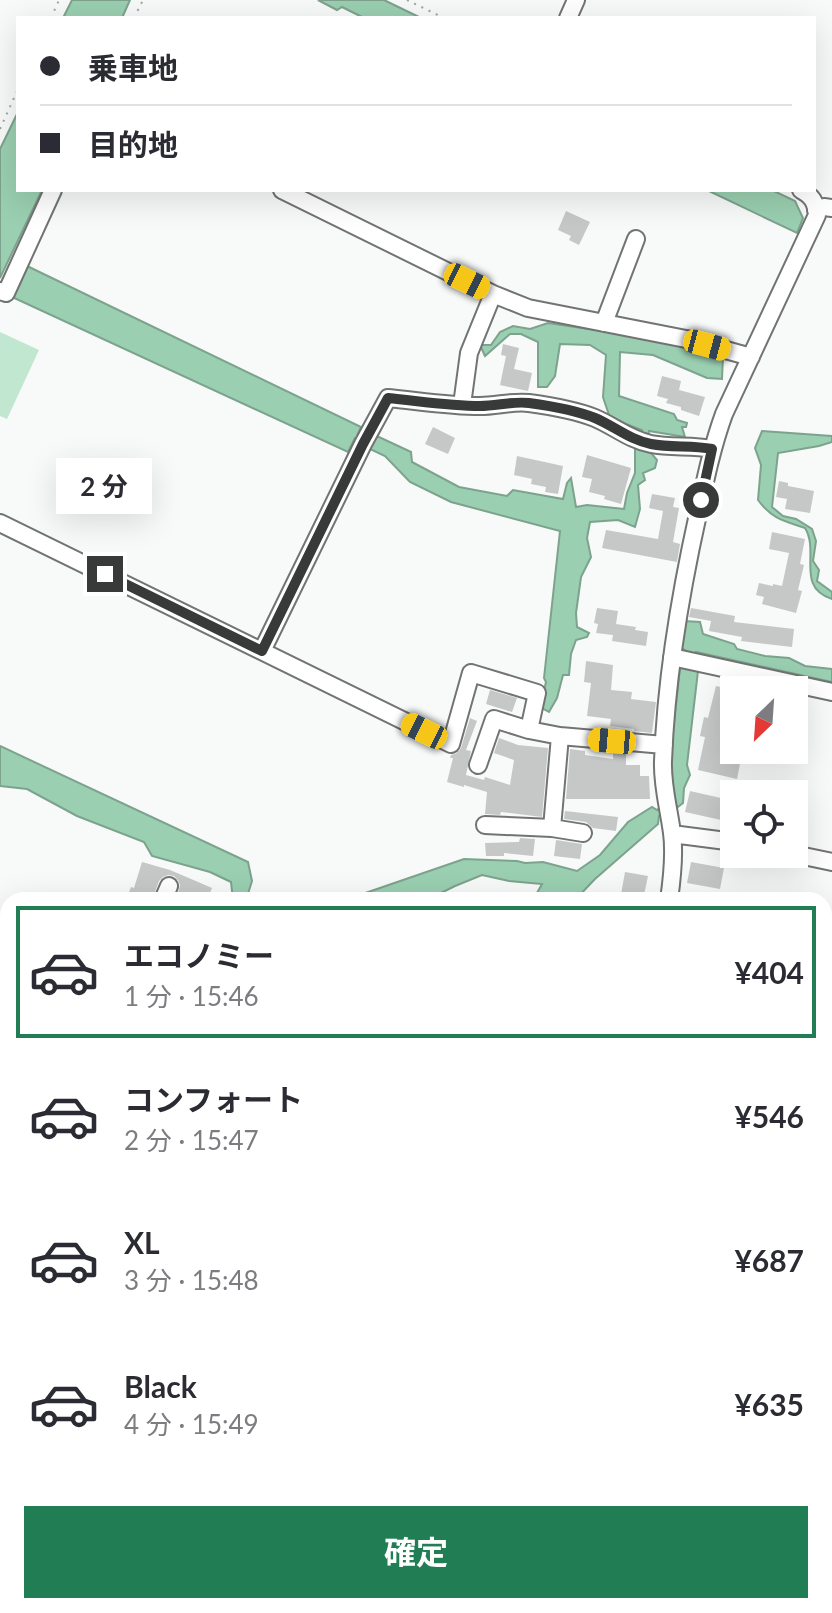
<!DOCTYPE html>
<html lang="ja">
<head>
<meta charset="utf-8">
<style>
  :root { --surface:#fff; --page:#f7f7f7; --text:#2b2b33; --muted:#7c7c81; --line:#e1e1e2; --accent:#207d54 }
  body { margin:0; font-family:Lato,"Noto Sans JP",sans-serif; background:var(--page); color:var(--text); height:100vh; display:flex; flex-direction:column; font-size:30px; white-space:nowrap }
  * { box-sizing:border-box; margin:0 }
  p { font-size:26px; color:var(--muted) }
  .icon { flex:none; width:44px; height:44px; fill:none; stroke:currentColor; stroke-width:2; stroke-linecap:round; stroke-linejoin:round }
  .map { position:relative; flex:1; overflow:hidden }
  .drawer { position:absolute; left:0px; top:892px; width:832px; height:722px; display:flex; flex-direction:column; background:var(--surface); border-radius:24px 24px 0 0; box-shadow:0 8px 32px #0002 }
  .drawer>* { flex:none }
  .hud { position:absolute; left:16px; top:16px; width:800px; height:176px; border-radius:0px; box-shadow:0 8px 32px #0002; display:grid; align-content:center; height:176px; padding:0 24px; background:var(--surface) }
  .needle { width:52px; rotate:205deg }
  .fabs { position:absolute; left:720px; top:676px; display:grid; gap:16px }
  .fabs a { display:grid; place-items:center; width:88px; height:88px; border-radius:0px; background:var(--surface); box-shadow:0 8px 32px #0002; font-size:40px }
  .end { position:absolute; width:36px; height:36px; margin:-18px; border:10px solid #383939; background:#fff; box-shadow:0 0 0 4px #fff }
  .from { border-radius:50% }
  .bubble { position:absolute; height:56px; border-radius:0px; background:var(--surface); box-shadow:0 8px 32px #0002; font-size:26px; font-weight:700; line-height:56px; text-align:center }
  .car { position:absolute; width:24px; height:48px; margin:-24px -12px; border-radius:10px; box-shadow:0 0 6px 2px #0007; background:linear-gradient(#f5c518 24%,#345 0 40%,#f5c518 0 76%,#345 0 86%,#f5c518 0) }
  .hud b { display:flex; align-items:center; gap:28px; height:76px; font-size:30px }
  .hud b+b { border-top:2px solid var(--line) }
  .hud i { width:20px; height:20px; background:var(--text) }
  ul { padding:14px 0 0; list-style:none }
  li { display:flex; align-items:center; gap:24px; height:132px; margin:0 16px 12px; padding:0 8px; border:4px solid transparent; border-radius:0px }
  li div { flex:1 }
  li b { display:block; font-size:30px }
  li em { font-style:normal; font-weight:700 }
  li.active { border-color:var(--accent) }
  li>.icon { width:72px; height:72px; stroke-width:1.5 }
  .action { display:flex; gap:16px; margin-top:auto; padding:16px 24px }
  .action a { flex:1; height:92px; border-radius:0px; background:var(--accent); color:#fff; font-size:32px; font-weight:700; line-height:92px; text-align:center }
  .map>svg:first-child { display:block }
</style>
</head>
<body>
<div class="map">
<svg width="832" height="1613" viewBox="0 0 832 1613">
  <rect width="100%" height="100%" fill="#f7faf8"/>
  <path fill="#c1e7d0" d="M0,332L39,350L7,419L0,416Z"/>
  <path fill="#9acfb1" stroke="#7da28d" stroke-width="2" d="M72,0H130L122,18H63Z
    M318,0H384L421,18H364L342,7L337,10Z
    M18,112V190H42L0,278V149Z
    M707,190H772L795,201L803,218L797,233Z
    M27,266L361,427L357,436L373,443L377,436L411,452L412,462L459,487L507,496L513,490L563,499L567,483L571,478L576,507L587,505L624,509L627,493L635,473V448L642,430L610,418L603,397L606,355L590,345L560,344L555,376L547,387H538V342L521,334H510L485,356L480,345H491L500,332L513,326L530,329L548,323L650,338L723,356L722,379L707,378L653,355L620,352L619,396L674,414L677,420L687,423L686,427H682L685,437L649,431L646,447L657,460L655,468L643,473L645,480L638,485L640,509L635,527L618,520L590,522L587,538L591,557L581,577L576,613L577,627L589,633L587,637L576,640L571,654L569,675H563L557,698L549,712L540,707L546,682L544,678L560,531L451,502L410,482L385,456L370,449L371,446L355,438L348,452L12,297Z
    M762,431L832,436V442L819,446L778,453L772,507L783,516L796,519L812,529L816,541L813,561L819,570L817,581L832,592V599C795,587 820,552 805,528C784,521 772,519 758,500L761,465L755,448Z
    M684,621L700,622L703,634L734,644L737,649L765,656L789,658L805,666L832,669V682L696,652L692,667L698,671L687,765L690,775L684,788L683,803L678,807L674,803L659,816L658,824L595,879L575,900H533L542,884L509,881L482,875L455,886L427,900H345L464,859L517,861L525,863L543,862L577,871L600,855L628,822L652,807L657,810L673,797L670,759L680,668L687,666L690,655L681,647Z
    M0,746L248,862L252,881L246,900H233L231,882L210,872L152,856L144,842L77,816L27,789L0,786Z"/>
  <path fill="#c5c8c6" d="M566,211L590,222L579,245L569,240L571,236L558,230Z
    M503,344L519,348L514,369L532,373L528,391L500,385L506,356L501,355Z
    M662,376L681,381L679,390L705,397L699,416L681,410V407L666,403L668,399L657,396Z
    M433,427L455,438L448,454L425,444Z
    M587,455L631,468L621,504L604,499L605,496L589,492L592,479L582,477Z
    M517,456L563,466L558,494L545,492L546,487L531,484L532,479L514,475Z
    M779,481L788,483V486L814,491L810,513L785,509L787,499L776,497Z
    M652,494L675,498L673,507L679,508L673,542L680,544L677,562L602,548L606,530L658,539L663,511L649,508Z
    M772,532L805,539L800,564L804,565L798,590L802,591L796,613L762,604L764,597L756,595L759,583L773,586V584L782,586L789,553L769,549Z
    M597,608L618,611L616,624L636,627L635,630L648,632L646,646L612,641L613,635L596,633L598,624L594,623Z
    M691,608L735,616L734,622L794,629L792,647L741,641L742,637L709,631L711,621L689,617Z
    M586,661L613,665L611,690L632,692L631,699L656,702L652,733L634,731V729L610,726L611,719L587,716L591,683L584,682Z
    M716,686L734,690V758L741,759L737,779L698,770L705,737L700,736L704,717L708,718Z
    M490,690L517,698L512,712L486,704Z
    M470,718L477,721L466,750L471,751L466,775L484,780L485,777L510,785L514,760L494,753L499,738L518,745L548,748L542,817L501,812L500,815L485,814L487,792L464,785V787L447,782L453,758H450L451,755L457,753L461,748Z
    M570,749L585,751V755L613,759V752L626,753V765H640V776H649L650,799H566Z
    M690,791L734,801V821L722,818L721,820L685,812Z
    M565,811L618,817L616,831L593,828L586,822L564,819Z
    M520,838L535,839L533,856L504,853V856H486L485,843L519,842Z
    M556,840L582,844L580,859L554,856Z
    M142,862L170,870L212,888L207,900H194L178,893L180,885L178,880L174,876L168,875L163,877L159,881L152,900H126L131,887L134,888Z
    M691,862L724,868L720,889L687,883Z
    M625,872L648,876L643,900H620Z"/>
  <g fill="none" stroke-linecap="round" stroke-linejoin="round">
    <defs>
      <path id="minor" d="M568,18L576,0
        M282,190L493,294L469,353L462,405
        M816,210L824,207L832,208
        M0,291L6,293L53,190
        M493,294L528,308L686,339L751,357
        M604,323L636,239
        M0,523L451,744L471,673L537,693L529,730
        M262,651L363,444L388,398C419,401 450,406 480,406C497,406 512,401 529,403C551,406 575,410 595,418C614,426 630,440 651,444C671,448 692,445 712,449
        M672,657L832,692
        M478,765L494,719L529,730L560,736L664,745
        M485,825L552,828L583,833
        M552,828L560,736
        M672,834L734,842
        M794,854L832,862
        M163,900L169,886
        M669,900C672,879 675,855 672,833C669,809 662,786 663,761C666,678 680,595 698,514C705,481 712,447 724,414L817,215C816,202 812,196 801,190
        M0,1068L8,1071
        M0,1108L8,1096
        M0,1162L8,1168
        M825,1207V1291L832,1397
        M0,1435L8,1439
        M824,1440L832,1434
        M237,1606L243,1613
        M403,1606L412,1612L425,1608L438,1613
        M310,1613L318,1606
        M549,1613L551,1606"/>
      <path id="highway" d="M0,985L8,986
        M824,1107H832"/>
    </defs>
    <use href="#minor" stroke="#717472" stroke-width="20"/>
    <use href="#highway" stroke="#717472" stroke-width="28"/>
    <path stroke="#a1a3a2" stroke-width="2" stroke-dasharray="2 6" stroke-linecap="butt" d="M407,0L444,18
      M51,18L59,0
      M134,18L143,0
      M0,129L18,89
      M479,1606L498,1613"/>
    <use href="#minor" stroke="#fff" stroke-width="16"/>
    <use href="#highway" stroke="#fff" stroke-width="24"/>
  </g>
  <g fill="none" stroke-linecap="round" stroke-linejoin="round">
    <path stroke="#383939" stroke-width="10" d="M105,574L262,651L363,444L388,398C419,401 450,406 480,406C497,406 512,401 529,403C551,406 575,410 595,418C614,426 630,440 651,444C671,448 692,445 712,449L701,500"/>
  </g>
</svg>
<div class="fabs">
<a><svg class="needle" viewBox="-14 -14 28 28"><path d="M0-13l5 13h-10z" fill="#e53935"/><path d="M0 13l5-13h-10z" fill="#7c7c81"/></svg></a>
<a><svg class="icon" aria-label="locate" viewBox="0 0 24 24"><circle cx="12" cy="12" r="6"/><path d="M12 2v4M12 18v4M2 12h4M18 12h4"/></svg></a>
</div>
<i class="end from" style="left:701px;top:500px"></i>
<i class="end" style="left:105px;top:574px"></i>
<div class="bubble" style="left:56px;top:458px;width:96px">2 分</div>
<i class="car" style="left:467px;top:281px;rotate:116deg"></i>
<i class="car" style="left:707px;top:345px;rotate:105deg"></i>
<i class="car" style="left:424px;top:731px;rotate:296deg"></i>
<i class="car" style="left:612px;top:741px;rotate:275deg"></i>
<div class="hud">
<b><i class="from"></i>乗車地</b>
<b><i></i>目的地</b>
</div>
<section class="drawer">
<ul>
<li class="active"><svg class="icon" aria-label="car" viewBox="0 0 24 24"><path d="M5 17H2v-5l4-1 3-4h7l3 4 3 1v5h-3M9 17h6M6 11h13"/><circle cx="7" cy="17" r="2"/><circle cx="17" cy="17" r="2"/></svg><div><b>エコノミー</b><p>1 分 · 15:46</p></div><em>¥404</em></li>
<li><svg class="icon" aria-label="car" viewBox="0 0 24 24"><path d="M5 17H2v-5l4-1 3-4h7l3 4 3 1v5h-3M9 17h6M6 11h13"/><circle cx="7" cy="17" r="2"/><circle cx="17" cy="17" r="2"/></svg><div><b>コンフォート</b><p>2 分 · 15:47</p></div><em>¥546</em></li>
<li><svg class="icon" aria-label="car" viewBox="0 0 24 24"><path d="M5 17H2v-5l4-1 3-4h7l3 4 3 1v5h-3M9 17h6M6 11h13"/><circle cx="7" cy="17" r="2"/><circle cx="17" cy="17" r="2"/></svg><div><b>XL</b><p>3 分 · 15:48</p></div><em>¥687</em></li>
<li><svg class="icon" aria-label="car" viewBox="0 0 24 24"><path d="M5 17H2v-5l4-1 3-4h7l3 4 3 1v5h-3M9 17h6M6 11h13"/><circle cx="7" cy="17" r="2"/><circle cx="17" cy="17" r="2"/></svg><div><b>Black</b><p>4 分 · 15:49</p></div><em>¥635</em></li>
</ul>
<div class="action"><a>確定</a></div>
</section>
</div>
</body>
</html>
